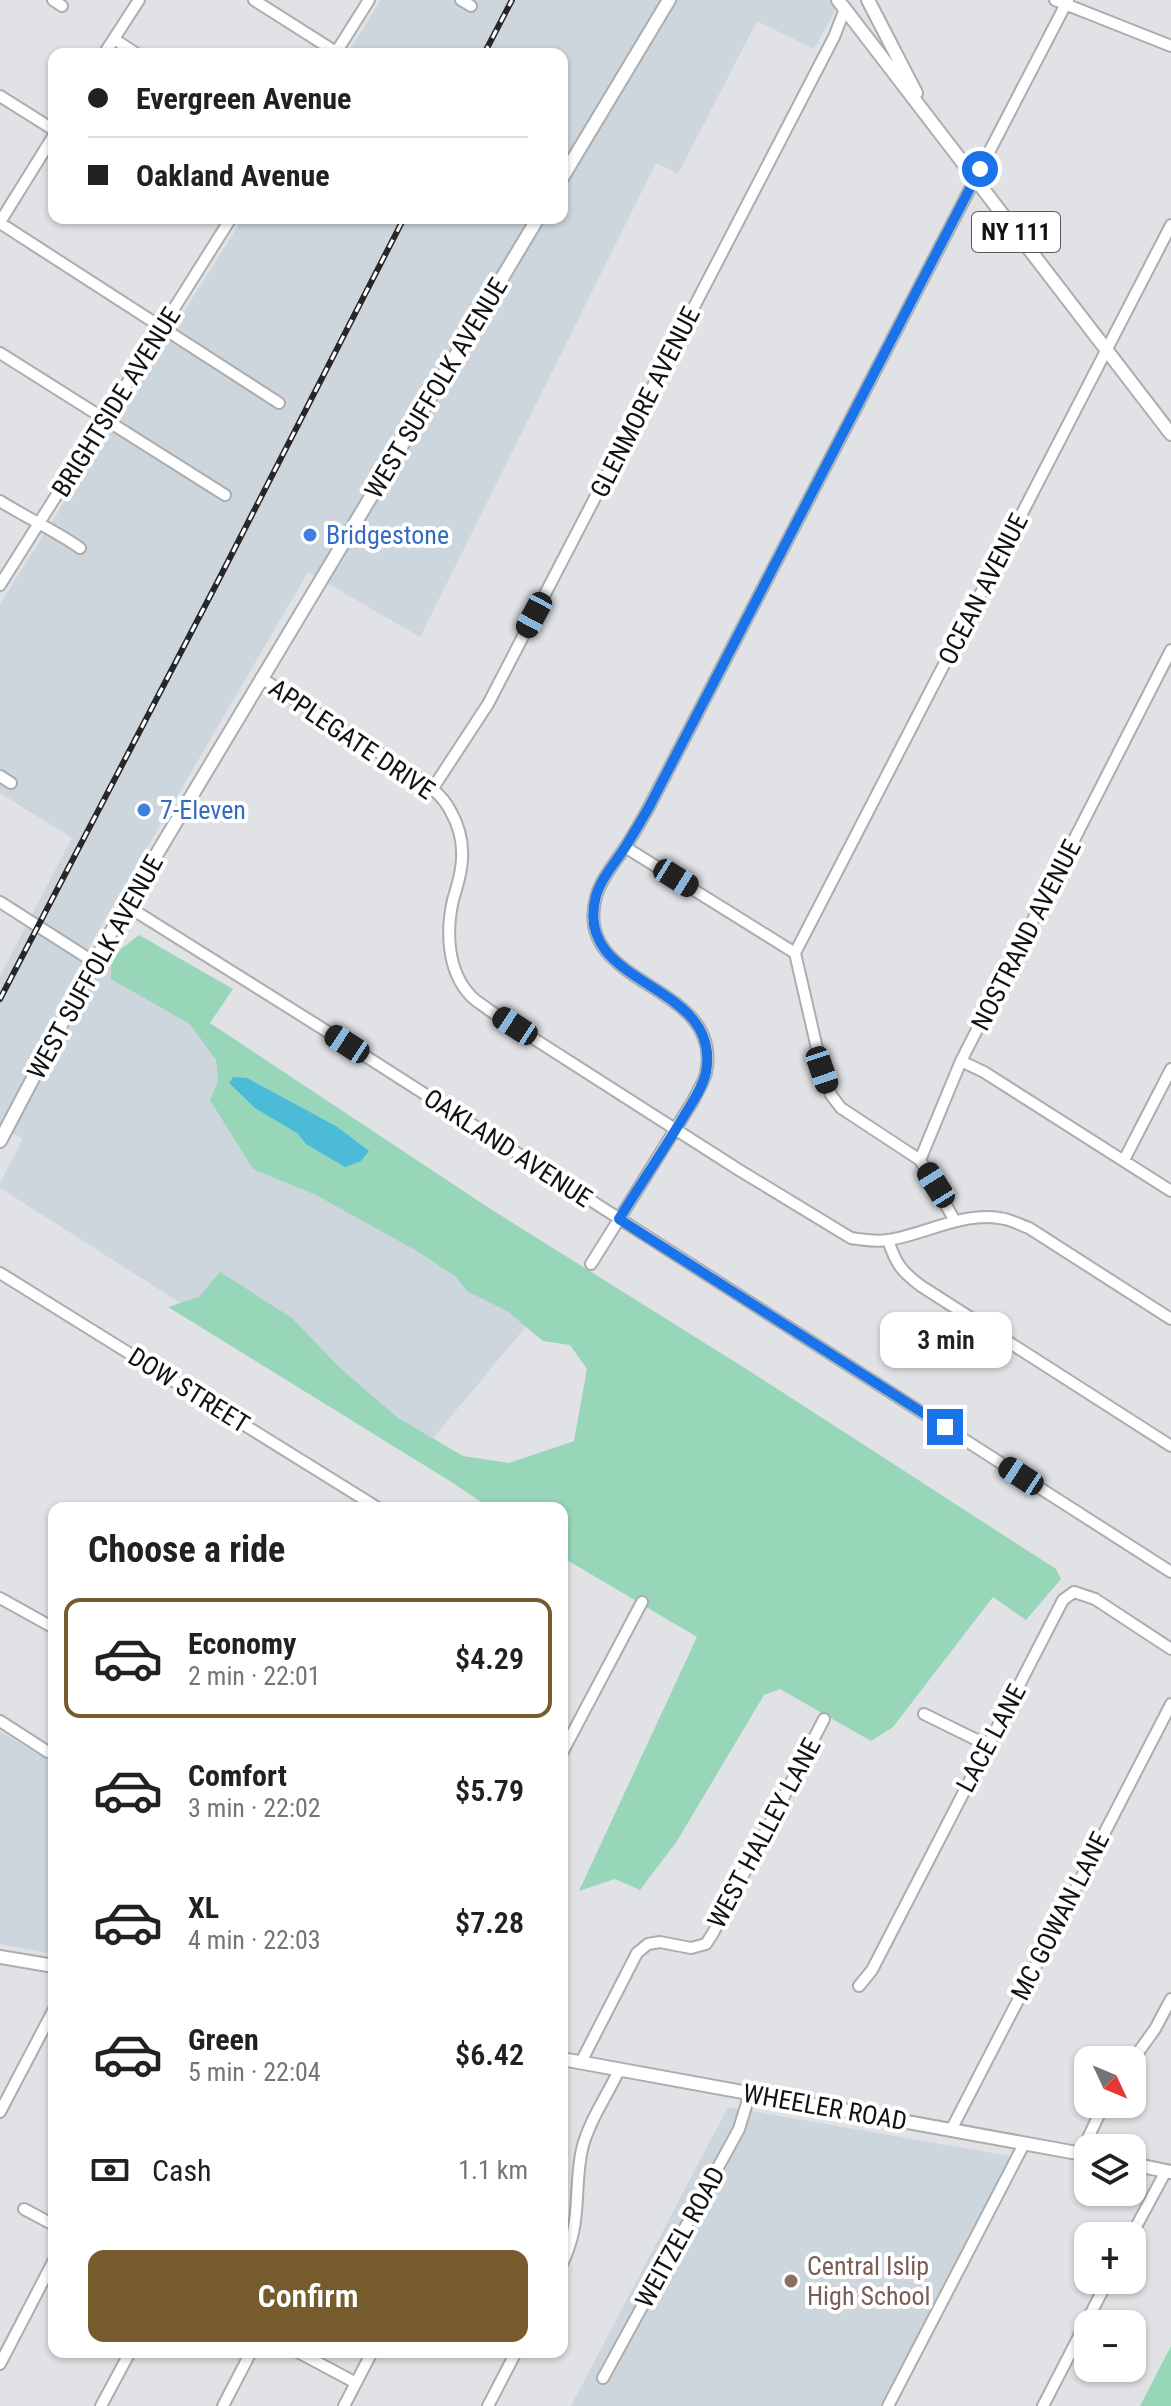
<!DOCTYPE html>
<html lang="en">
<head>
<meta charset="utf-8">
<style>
  :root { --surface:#fff; --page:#f6f6f6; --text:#202124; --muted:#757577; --line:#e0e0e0; --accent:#765b2d }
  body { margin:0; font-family:"Roboto Condensed",sans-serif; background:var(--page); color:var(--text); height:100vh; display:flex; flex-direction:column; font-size:30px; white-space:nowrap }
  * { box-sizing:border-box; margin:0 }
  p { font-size:26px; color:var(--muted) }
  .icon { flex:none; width:44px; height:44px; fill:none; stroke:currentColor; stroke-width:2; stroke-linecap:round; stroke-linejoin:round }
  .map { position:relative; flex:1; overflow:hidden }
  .panel { position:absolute; left:48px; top:1502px; width:520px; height:856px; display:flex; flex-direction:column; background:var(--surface); border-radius:16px; box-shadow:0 2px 6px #0004 }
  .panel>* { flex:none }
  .top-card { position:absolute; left:48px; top:48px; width:520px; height:176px; border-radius:16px; box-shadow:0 2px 6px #0004; display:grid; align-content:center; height:176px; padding:0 40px; background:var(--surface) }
  .needle { width:52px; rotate:134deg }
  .buttons { position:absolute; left:1074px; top:2046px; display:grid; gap:16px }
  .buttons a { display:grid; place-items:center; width:72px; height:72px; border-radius:16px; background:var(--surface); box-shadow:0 2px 6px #0004; font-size:40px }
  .end { position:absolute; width:36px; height:36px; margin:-18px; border:10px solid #1a73e8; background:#fff; box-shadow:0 0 0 4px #fff }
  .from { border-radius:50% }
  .bubble { position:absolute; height:56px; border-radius:16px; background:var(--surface); box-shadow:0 2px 6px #0004; font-size:26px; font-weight:600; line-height:56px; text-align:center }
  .car { position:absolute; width:24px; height:48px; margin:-24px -12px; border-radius:10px; box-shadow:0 0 6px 2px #0007; background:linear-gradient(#222 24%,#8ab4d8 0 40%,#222 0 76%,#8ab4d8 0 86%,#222 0) }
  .top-card b { display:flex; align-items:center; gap:28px; height:76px; font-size:30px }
  .top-card b+b { border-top:2px solid var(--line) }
  .top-card i { width:20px; height:20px; background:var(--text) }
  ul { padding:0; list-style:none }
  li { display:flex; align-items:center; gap:24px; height:120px; margin:0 16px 12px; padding:0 24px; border:4px solid transparent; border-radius:16px }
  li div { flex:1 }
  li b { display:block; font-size:30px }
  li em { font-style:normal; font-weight:600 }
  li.active { border-color:var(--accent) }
  li>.icon { width:72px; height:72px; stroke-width:1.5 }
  h2 { padding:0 40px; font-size:36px; line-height:96px }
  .pay { display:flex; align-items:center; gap:20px; height:88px; padding:0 40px; font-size:30px }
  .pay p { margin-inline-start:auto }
  .primary-button { display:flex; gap:16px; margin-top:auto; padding:16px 40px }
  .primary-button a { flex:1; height:92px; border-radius:16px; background:var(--accent); color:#fff; font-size:32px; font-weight:600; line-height:92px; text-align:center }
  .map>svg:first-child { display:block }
</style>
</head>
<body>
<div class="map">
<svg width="1171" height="2406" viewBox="0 0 1171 2406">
  <rect width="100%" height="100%" fill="#e0e2e5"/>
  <path fill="#cdd5dd" d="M381,0H841L814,49L757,21L678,174L656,163L420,637L308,572L89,947L253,1054L537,1313L419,1455L0,1188V1183L23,1139L0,1126V976L72,838L0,793V604L243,218H562V54H347Z
    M0,1731L54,1764V1954L0,1944Z
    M728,2107L1010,2156L880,2406H571Z"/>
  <path fill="#98d6b9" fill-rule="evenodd" d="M139,935L233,989L210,1023L489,1208L751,1372L1056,1569L1061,1579L1026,1620L993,1597L893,1727L871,1741L780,1689L764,1695L677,1841L640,1890L615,1879L579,1891L697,1637L562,1557V1508H490L453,1483L168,1307L199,1297L220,1272L292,1318L340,1368L398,1418L463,1456L509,1463L574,1441L587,1369L570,1345L543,1341L507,1311L467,1291L455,1276L417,1251L316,1195L253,1169L210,1100L218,1081L216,1060L190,1024L111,979V961L121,949ZM233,1078H247L336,1126L306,1144L297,1133L229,1083Z
    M1171,2346V2406H1140Z"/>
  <path fill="#4bbbd8" d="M233,1077L247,1078L336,1126L369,1151L361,1161L345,1167L306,1144L297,1133L255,1108L229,1083Z"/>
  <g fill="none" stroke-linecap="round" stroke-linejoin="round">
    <defs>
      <path id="minor" d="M53,0L62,6
        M254,0L339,54
        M461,0L471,6
        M1055,0L1171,46
        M114,39L137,54
        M104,54L139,0
        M335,54L369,0
        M0,96L54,130
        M0,222L54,135
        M0,223L279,403
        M0,353L225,495
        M0,501C27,518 54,530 80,548
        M0,585L231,218
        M261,678L410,772C425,783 441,793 450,810C458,824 463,842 462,858C462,873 457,886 453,900C446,931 447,970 470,995C475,1001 483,1005 489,1010L739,1170L851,1238C864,1240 876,1242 888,1240C927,1234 965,1210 1005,1219C1013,1221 1021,1225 1029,1228L1171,1319
        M0,776L11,783
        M433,788L488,704L834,37L845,9
        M625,847L795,953L822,1070L831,1095L841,1108L920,1160
        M0,902L94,962
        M127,906L320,1027L1171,1572
        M795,953L1171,225
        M961,1061L984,1072L1171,1191
        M1124,1160L1171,1069
        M955,1221L920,1160L961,1061L1171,650
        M888,1240C896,1264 901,1271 921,1286L1171,1446
        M591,1264L693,1101C697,1092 704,1082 706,1073C725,981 571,989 596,897C601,879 614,864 624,849C633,836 641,821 649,807L1068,0
        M0,1273L378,1508
        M0,1598L54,1628
        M924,1714L987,1745
        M0,1721L48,1752H54
        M562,1753L642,1602
        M859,1986L872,1970L1063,1600L1074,1592L1095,1599L1171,1649
        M1132,2061L1155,2029L1171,1999
        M581,2062L637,1953L648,1944L660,1942L691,1948L706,1944L713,1933L824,1719
        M0,2112L54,2009
        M951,2130L1171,1704
        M1081,2153L1104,2104
        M24,2209L54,2225
        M1131,2236L1166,2171
        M562,2264C583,2221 573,2191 582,2149C589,2121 607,2096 619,2070
        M298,2352L356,2383
        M0,2364L54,2260
        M603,2378L739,2129L750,2093
        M101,2406L130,2352
        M223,2406L251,2352
        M344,2406L372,2352
        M488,2406L516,2352
        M888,2406L1024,2144
        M1043,2406L1108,2280"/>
      <path id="major" d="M838,0L1171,434
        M868,0L916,93
        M562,178L669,0
        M0,1141L94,962L143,877L538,218
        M0,1957L54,1966
        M562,2059L1088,2155
        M1132,2164L1171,2172"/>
    </defs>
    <use href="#minor" stroke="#abadaf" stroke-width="14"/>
    <use href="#major" stroke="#abadaf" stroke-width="16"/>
    <use href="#minor" stroke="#fff" stroke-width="10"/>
    <use href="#major" stroke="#fff" stroke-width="12"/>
    <defs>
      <path id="rail" d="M484,54L512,0
        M0,999L218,581L404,218"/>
    </defs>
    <use href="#rail" stroke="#262729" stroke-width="6"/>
    <use href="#rail" stroke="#fff" stroke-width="3" stroke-dasharray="9" stroke-linecap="butt"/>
  </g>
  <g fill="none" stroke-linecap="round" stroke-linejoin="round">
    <path stroke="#1a73e8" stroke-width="10" d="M945,1427L619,1219C640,1185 663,1151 684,1116C692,1103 703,1087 706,1072C723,980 571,989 596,896C601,879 614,864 624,849C633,835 641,821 649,807L980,169"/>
  </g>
  <g fill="#3f7fe0" stroke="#fff" stroke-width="3">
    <circle cx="310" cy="535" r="8"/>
    <circle cx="144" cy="810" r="8"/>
  </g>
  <circle fill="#8d6e63" stroke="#fff" stroke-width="3" cx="791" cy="2281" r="8"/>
  <g text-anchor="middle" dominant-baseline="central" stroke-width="8" stroke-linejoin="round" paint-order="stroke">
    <rect fill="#fff" stroke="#58595a" stroke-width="2" x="972" y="212" width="88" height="40" rx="6"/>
    <g font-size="24" font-weight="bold" fill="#111213">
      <text x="1016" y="232">NY 111</text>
    </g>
    <g font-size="26" fill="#111213" stroke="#fff">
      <text transform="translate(436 388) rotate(-59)">WEST SUFFOLK AVENUE</text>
      <text transform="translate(116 402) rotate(-58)">BRIGHTSIDE AVENUE</text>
      <text transform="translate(645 402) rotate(-63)">GLENMORE AVENUE</text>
      <text transform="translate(983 589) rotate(-63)">OCEAN AVENUE</text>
      <text transform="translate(352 739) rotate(34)">APPLEGATE DRIVE</text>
      <text transform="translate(1026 935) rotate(-63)">NOSTRAND AVENUE</text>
      <text transform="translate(95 967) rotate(-61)">WEST SUFFOLK AVENUE</text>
      <text transform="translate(508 1148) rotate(33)">OAKLAND AVENUE</text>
      <text transform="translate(189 1390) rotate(32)">DOW STREET</text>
      <text transform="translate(991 1738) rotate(-62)">LACE LANE</text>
      <text transform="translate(764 1833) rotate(-62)">WEST HALLEY LANE</text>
      <text transform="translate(1060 1916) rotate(-63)">MC GOWAN LANE</text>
      <text transform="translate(825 2107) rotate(10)">WHEELER ROAD</text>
      <text transform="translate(680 2237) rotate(-61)">WEITZEL ROAD</text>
    </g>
    <g font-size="26" fill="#366cbe" stroke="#fff" text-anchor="start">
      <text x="326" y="535">Bridgestone</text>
      <text x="160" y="810">7-Eleven</text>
    </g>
    <g font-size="26" fill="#785e54" stroke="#fff" text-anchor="start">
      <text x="807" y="2266">Central Islip<tspan x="807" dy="30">High School</tspan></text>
    </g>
  </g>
</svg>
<div class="buttons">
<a><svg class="needle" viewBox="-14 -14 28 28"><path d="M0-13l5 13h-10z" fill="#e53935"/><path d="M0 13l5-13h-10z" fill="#757577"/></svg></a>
<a><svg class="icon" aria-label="layers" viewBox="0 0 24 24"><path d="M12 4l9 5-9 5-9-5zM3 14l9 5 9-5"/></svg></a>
<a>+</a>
<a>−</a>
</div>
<i class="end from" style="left:980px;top:169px"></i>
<i class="end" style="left:945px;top:1427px"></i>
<div class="bubble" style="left:880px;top:1312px;width:132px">3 min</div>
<i class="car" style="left:534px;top:615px;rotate:208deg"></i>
<i class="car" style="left:676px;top:878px;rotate:122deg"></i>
<i class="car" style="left:515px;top:1026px;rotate:303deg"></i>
<i class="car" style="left:347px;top:1044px;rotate:303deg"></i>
<i class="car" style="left:822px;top:1070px;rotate:161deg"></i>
<i class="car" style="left:936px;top:1185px;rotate:328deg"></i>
<i class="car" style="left:1021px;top:1476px;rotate:303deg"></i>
<div class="top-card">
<b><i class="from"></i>Evergreen Avenue</b>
<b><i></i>Oakland Avenue</b>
</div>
<section class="panel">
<h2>Choose a ride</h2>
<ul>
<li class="active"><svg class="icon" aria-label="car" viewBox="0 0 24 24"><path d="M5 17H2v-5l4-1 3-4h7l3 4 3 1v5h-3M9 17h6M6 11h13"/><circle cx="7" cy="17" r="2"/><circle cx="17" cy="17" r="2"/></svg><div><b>Economy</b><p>2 min · 22:01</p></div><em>$4.29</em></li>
<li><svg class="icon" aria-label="car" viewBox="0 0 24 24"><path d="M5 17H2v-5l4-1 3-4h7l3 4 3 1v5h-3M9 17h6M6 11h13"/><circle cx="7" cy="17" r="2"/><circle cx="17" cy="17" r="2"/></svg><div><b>Comfort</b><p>3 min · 22:02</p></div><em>$5.79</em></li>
<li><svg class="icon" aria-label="car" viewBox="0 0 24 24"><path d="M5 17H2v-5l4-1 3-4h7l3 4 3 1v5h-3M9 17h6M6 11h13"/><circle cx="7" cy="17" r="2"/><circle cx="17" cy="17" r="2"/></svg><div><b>XL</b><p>4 min · 22:03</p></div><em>$7.28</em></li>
<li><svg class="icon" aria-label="car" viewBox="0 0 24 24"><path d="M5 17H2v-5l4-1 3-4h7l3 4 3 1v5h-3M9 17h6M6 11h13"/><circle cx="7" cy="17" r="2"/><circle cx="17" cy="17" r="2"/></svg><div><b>Green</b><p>5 min · 22:04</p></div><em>$6.42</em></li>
</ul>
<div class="pay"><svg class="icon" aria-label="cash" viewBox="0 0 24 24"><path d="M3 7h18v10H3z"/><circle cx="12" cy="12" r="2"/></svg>Cash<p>1.1 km</p></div>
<div class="primary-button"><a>Confirm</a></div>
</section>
</div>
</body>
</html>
